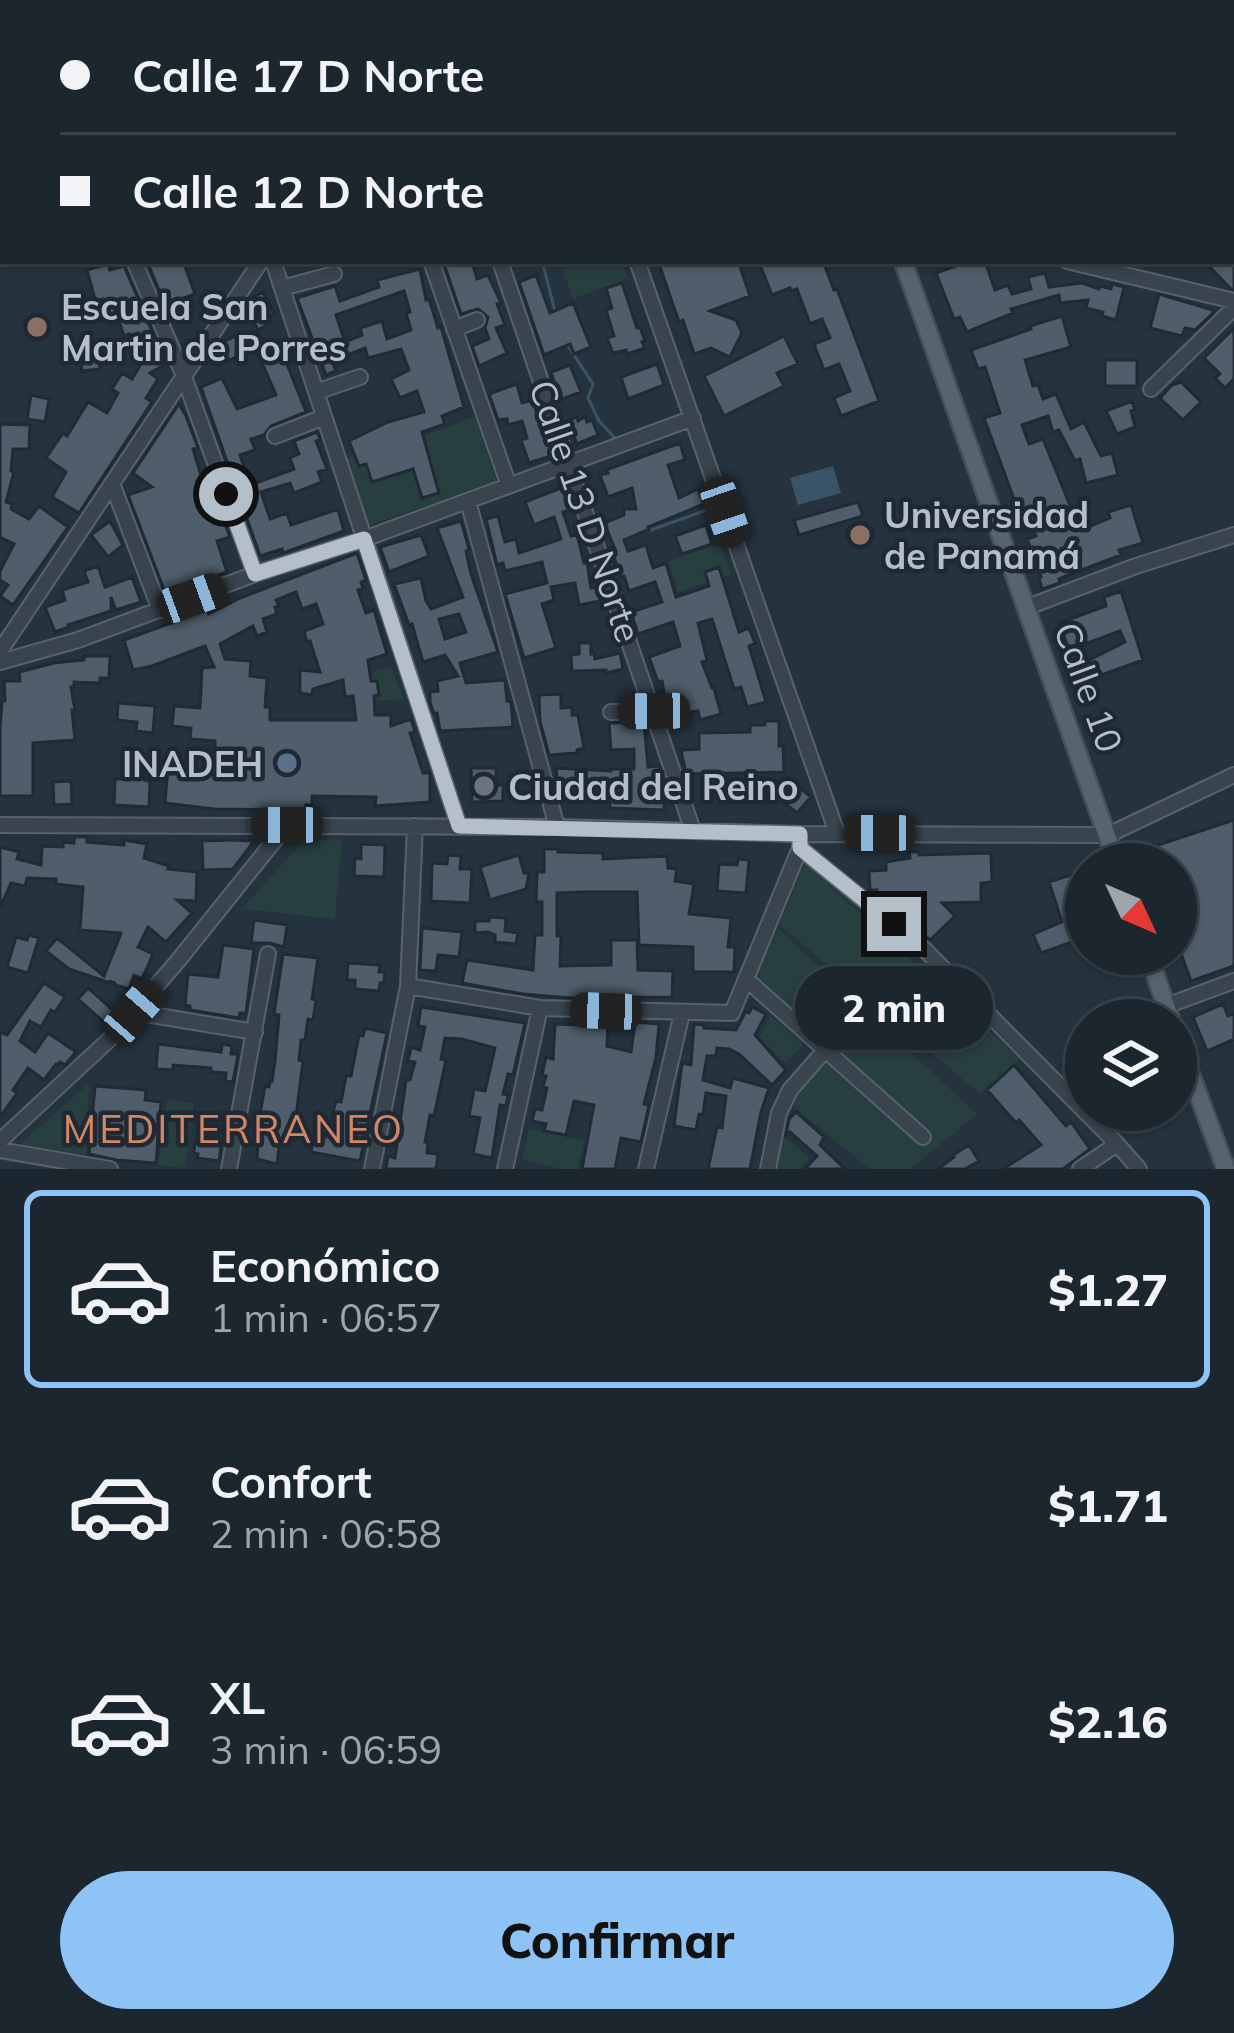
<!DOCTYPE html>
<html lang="es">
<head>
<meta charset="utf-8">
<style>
  :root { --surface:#1c262e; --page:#252e36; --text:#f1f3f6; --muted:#a0a5aa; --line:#3a434a; --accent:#8dc3f5 }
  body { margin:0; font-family:Mulish,sans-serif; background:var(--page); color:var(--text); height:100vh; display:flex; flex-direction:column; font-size:45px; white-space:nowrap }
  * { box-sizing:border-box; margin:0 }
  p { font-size:39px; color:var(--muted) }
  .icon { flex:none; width:66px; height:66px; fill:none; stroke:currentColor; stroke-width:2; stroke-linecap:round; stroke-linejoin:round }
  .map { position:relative; height:1169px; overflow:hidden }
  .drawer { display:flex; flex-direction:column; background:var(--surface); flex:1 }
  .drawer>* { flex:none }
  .guide { position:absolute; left:0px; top:0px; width:1236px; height:264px; box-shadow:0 3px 9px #0004,0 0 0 3px var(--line); display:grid; align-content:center; height:264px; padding:0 60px; background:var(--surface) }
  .needle { width:78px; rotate:134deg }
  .fabs { position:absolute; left:1065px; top:843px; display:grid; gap:24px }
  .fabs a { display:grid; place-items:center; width:132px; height:132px; border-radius:50%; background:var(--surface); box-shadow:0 3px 9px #0004,0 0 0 3px var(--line); font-size:60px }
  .end { position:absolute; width:54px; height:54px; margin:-27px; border:15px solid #b5bfc9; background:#111; box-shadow:0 0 0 6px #111 }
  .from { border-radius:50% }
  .bubble { position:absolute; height:84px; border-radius:42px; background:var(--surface); box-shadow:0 3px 9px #0004,0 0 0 3px var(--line); font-size:39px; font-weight:800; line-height:84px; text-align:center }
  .car { position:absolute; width:36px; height:72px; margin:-36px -18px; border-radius:15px; box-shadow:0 0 9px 3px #0007; background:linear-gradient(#222 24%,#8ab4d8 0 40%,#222 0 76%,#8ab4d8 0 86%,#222 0) }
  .guide b { display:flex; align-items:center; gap:42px; height:114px; font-size:45px }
  .guide b+b { border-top:3px solid var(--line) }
  .guide i { width:30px; height:30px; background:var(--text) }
  ul { padding:21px 0 0; list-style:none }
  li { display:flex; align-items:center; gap:36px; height:198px; margin:0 24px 18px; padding:0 36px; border:6px solid transparent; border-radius:18px }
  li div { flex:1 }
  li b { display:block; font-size:45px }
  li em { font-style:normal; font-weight:800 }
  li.active { border-color:var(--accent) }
  li>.icon { width:108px; height:108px; stroke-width:1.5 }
  .cta { display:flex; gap:24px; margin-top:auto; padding:24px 60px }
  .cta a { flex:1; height:138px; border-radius:72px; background:var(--accent); color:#111; font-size:48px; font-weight:800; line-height:138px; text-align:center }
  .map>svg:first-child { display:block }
</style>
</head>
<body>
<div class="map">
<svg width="1234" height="1169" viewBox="0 0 1234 1169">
  <rect width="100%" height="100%" fill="#25333e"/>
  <path fill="#273f3e" d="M585,261H621L628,278L573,299L562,269Z
    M475,416L497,483L366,526L344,459L414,440Z
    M721,544L731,575L678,592L668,561Z
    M391,667L404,699L377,701L376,697L380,696L378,680L372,679L373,671Z
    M342,839L335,919L242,909L303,841Z
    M805,863L1020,1059L980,1094L779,924Z
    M778,929L977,1114L910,1169H870L790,1104L794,1092L825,1058L921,1144L929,1134L756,975Z
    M771,1016L804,1044L785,1063L759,1037Z
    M89,1083L86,1155L16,1148Z
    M167,1100L194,1103L185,1168L158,1165Z
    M529,1128L584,1141L578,1169H562L522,1160Z
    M779,1132L809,1158L800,1169H778L771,1163Z"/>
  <path fill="#3b5366" d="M833,466L841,493L798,505L790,478Z"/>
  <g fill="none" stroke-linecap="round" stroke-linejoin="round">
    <path stroke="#3b5366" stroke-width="3" d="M134,0L136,3
      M542,261L556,315
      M568,346L593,384L588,398L599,421L616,439
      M650,526L651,530L718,506"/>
  </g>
  <path fill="#505e6b" stroke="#202b35" stroke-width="3" fill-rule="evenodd" d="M147,261H183L195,294L165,305Z
    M443,261H472L477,279L488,275L501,303L497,304L505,325L496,328L507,353L479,366L472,346L489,339L485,328L488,317L478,309L461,314Z
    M658,261H738L750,296L710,311L736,320L742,333L730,357L711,348L694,354L683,320L679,322Z
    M770,261H823L834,290L837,289L879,401L841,416L834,398L850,391L839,364L824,370L814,344L830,338L822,319L810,324L797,289L791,291L790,288L772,295L760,265Z
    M970,261H985L995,290L1008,285L1012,294L1031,289L1028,277L1045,273L1049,287L1082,283L1099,289L1100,286L1111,289L1112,284L1124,287L1116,320L1102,316L1103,312L1086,308L1088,300L1060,303L1059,295L1011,309L1013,313L967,332L960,317L954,319L936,273Z
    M1204,261H1234V289H1231Z
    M108,264L110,270L124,266L166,364L150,373L158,379L146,398L152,402L79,513L52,497L66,472L46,458L63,433L67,436L88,402L107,413L118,393L112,389L122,373L132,379L143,361L129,334L124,336L119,321L112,324L103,299L97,301L94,296L87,270Z
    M420,269L426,300L429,299L438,328L441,327L464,407L442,416L445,424L422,432L439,493L422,498L413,469L372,482L366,464L359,466L349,441L388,422L424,412L417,391L400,398L391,379L409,370L401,349L368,358L365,348L332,361L336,371L326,375L297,298L335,286L340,301L379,287L377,280ZM404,291L410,312L406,313L411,330L387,339L382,321L360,328L362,335L345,342L336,315Z
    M536,275L550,313L573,303L591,347L574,354L570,344L544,355L519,282Z
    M622,283L637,328L640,327L645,341L642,342L645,348L627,354L626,350L613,353L607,338L614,336L606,310L612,308L606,288Z
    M263,292L274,314L269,316L272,322L258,330L245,305L249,300Z
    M1159,294L1213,310L1212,314L1195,330L1185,328L1182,336L1150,328Z
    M1062,316L1071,347L1025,360L1033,386L1038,385L1043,399L1056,394L1071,429L1084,422L1101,456L1112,453L1118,475L1086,483L1080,459L1075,461L1059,430L1053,432L1048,416L1022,425L1029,444L1043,439L1076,520L1085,517L1088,527L1110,518L1108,512L1131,505L1143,543L1119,550L1121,555L1066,576L1059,579L1060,583L1042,589L1039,578L1041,577L1027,539L1036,536L1028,515L1021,518L984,418L1000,413L985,367L978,369L971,350L1031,329L1030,326Z
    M1234,328V379L1225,388L1215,378L1220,374L1204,358Z
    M238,335L246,353L216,366L211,356L219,343Z
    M784,336L798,364L777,373L784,386L724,416L704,376Z
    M98,345L100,369L82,371L80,346Z
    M281,349L306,412L271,426L264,435L251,439L255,450L240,455L250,485L294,469L290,458L299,454L294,441L317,432L320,439L316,441L327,469L318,472L322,482L294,493L290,483L261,492L270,519L287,513L291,525L338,509L344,531L283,553L282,549L260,556L201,387L222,378L237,409L276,395L260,358Z
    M1105,360H1137V386H1105Z
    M657,364L664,385L628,399L621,377Z
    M570,365L581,392L559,400L551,372Z
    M1181,382L1201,402L1183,420L1160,398L1172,385Z
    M517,384L522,403L533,400L543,433L546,432L554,455L529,463L521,440L527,438L522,421L508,425L507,419L498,420L489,394Z
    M31,395L49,399L45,422L27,419Z
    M1132,401L1135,410L1131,411L1135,427L1117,434L1106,411Z
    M179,404L186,416L198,448L193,449L203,482L209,480L230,537L217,541L227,572L166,595L128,495L152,487L133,473Z
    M577,417L578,421L585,417L587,422L592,420L598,435L577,444L568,421Z
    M0,424L30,425L29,449H13L11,471L14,472L6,502L12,504L11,509L29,519L39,506L68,527L13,605L0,596L8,585L0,580V571L14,544L0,537Z
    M680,443L685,460L668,465L679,498L698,489L704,504L648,527L649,529L624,540L628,551L646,545L653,568L666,563L676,597L709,586L705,572L719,567L739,632L749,628L755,643L749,646L766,702L747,707L741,687L734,689L712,619L698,623L707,660L702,662L712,688H714L721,714L700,720L698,711L668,716L662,681L658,682L649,657L680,646L673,622L638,634L631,612L662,602L655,582L629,591L624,576L620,577L612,550L615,549L604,523L624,515V509H636L632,488L608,497L600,475L608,473L606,470Z
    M563,487L570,510L563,512L571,536L577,534L584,563L587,562L591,588L597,587L600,601L579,605L575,583L551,587L554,600L542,604L556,648L524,658L505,594L547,583L542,562L505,571L503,563L497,565L486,519L498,516L505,542L516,539L519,553L561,539L554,517L534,525L525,502Z
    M858,502L863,516L799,535L794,520Z
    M110,521L123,545L108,557L91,535Z
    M461,521L469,549L466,551L471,574L498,652L460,663L466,683L505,680L507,701L511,702L513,727L440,731L437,713H434L430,703V692L438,691L437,681L458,676L445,655L423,662L412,624L409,625L394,584L421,578L426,601L431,609L463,597L437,528ZM459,614L466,632L445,639L439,619Z
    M706,525L712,544L682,554L675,536Z
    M421,535L429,556L389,572L380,547Z
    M357,553L366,580L361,582L363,588L358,590L366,613L374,610L387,654L368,660L371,681H377L379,695L374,696L375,715H391V726L411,719L415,732L410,733L423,773H430V802L375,806L376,797L312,796V805H306L305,815L285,814V810L214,809L165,803L168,766L214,771L215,741L190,739L191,728L172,726L174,706L200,708L202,668L214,667L205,646L152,666L133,670L124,640L207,610L209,614L240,598ZM296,592L302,609L316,604L323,624L304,631L307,642L310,641L320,672L300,670V693L312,695L313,689L343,680L345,697L353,696L356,720H270V707H265L267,678L250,676L251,661L225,659L220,644L253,626L257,636L267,632L263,619L277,614L275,607L279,606L276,600Z
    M98,566L105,587L132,577L141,602L116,610L111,597V611L68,625L69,627L55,632L45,607L65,600L62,590L88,582L84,571Z
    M1121,591L1143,660L1079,683L1073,668L1125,642L1120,631L1069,650L1059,623L1106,606L1104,597Z
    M579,643H591V654L594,653L595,659L620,653L623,669L606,673V670L572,671L571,655L579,654Z
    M84,656H110L109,678H100V683L74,682V687H71L75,710H72L75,740L33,743V796H0V729L2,701H5L4,681H20L19,672L54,663L84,660Z
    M561,694V708L572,707V715H578L584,748L577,750V753L549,755L540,721L539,695Z
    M118,703L155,706L153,733L136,731L137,722L117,720Z
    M765,721H779V746H783L784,772L686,774L681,750L699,749V733L750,732V725H765Z
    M644,722L648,767L659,766L664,781V810L610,808V801H582L583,788H558L556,768L611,771V769H634V749L611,750L609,723Z
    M471,768H496V785H503V801L472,802Z
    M130,771H144V780L150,781L149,807L114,805L115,779H130Z
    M71,781L72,804L54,805L53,782Z
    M792,781L811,797L797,813L778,798Z
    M1234,820V966L1191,981L1176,940V864H1151L1146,849Z
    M74,837H87V842L124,845V840L147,844L144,858L169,866L168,869L197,872L196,901L177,900L192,913L166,942L148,927L138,947L153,954L142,979L134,975L129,989L115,985V983L109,981L113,984L69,969L46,951L57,938L104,976L121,933L80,930L83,887L56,884V879L27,878L25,886L11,883L0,908V847L19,852L17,859L41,865L42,846L63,847V842L74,843Z
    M202,841L229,840L254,841L233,869L203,870Z
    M361,844L385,845L384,877L354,876L355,858L361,859Z
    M544,849H558V852L603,853V859L667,856L668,868L677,869L675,881L694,884L689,914L731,918L728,947H735L734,972H693V947L639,945L637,892H583L557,893V936H561L560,966L611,965V940H637L638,970L673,971L672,997L570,998L523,994L462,983L467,960L533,970L535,935H542V902H536L537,872H544Z
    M909,852H919V855L991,853L992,882L981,883V902L942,903L955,916L930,940L909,919L922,906L890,907L889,894H877V890H870L869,871L886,870V862L910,858Z
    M448,855L461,856L460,869H472L470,903L431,901L432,863L447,864Z
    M519,855L524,873H529L526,889L490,900L480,867Z
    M738,859L749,860L746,893L717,891L719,864L737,865Z
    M1086,870V937L1041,953L1033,934L1062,922L1049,882Z
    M489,917L506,918L505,931L518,933L516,944L495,942V935L488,932L475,933V921H489Z
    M254,920L287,925L284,947L269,943H251Z
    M422,928L462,932L459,957L438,955L436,971L420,970Z
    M29,935L39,938L28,973L7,967L16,937L27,940Z
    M223,945L254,949L246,1013H240L239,1018L190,1010V1006L185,1005L188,974L218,977Z
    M283,954L318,958L312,999L316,1000L313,1020L308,1019L305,1040H301L299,1060L303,1061L293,1141L280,1140L277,1164L257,1159L258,1144L255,1143L265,1086L269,1087L270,1080L272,1081L275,1061L279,1015L274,1014Z
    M348,963L380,965L379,972H385L384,983H380L379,991L355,989V980H347Z
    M44,983L65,997L55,1012L51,1010L41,1027L30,1021L20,1041L35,1052L48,1033L76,1052L65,1065L60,1062L58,1065L56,1064L44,1080L28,1068L13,1090L17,1093L0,1117V1032L7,1035Z
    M88,988L117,1014L107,1025L78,999Z
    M1139,998L1143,1009L1132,1013L1135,1020H1081Z
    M1223,1004L1228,1016L1234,1013V1039L1207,1051L1193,1017Z
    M421,1007L525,1023L513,1075L508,1074L503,1094L508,1095L506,1106L500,1105L492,1158L473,1154L480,1118L469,1116L474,1089L485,1091L495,1048L462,1039L445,1038L441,1059L446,1060L434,1116L430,1115L425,1142H428L427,1153L438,1154L436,1169H386L388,1156L395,1158L406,1080H410L415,1062L408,1061L411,1047L420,1050L425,1027L418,1026Z
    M752,1007L766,1014L755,1035L786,1070L772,1085L739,1054L729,1049L717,1048L716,1056H707L703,1080L730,1088L733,1078L769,1088L761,1112L750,1169H708L717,1127L722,1128L726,1096L706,1093L703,1115L699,1114L696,1130L674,1126L682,1063L691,1065L694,1024L704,1025V1028L736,1030L746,1011L749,1013Z
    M635,1022L659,1024L656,1057L644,1104L649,1105L641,1142L621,1138L615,1169H582L594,1105L574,1101L566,1135L544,1131L546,1124L532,1121L535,1109L542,1110L547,1088L543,1087L546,1076L542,1075L546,1057L553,1059L555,1024L608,1026L607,1046L631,1052Z
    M365,1028L387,1033L360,1161L311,1152L314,1135L326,1137L336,1101L341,1102L346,1076H351L359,1035L363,1036Z
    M158,1044L221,1052L222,1044L232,1046L231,1054H238L233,1082L225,1081L226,1073L211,1072V1068L173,1065V1070L156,1069Z
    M1086,1056V1075L1074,1080L1062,1065Z
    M1014,1065L1066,1126L1071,1122L1090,1149L1063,1169H1003L1041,1145L1019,1120L1016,1123L987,1090Z
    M95,1086L146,1090L145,1100L161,1102L156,1163L116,1160L89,1154Z
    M796,1112L824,1137L820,1145L845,1169H805L817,1156L790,1132L786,1135L789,1119Z
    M195,1142L221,1146L219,1161L197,1158L198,1154L194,1153Z
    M969,1145L979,1161L965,1169H938L954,1157L953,1155Z"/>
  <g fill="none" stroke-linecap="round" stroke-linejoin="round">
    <defs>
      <path id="minor" d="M22,0L24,3
        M181,0L182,3
        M546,0L547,3
        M972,0L973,3
        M51,3L54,0
        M493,3L501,0
        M1233,106L1234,104
        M1233,157H1234
        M0,175L3,174
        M134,261L183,374L255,574
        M273,261L459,826
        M431,261L509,486
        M500,261L693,831
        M637,261L837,833
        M1067,261L1234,301
        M282,288L334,274
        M454,329L477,320
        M1151,389L1234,308
        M316,392L360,377
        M275,436L324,417
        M113,486L160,610
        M468,501L557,827
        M1025,608L1136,566L1234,535
        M0,651L261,261
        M0,662L78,640L255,574L364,539L693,418
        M611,712L654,711
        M0,825L557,827L800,834L1108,835L1234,775
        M800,848L925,950L1117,1144L1139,1169
        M746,979L923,1137
        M408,986L540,1008L732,1013L800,848V834
        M1166,1006L1234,981
        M134,1012L255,1032
        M0,1141L112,1037L177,962L287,825
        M0,1150L110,1169
        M229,1169L268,954
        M372,1169L408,986L415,826
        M505,1169L540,1008
        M646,1169L682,1013
        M768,1169L779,1113L790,1090L826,1049
        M1080,1169L1117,1144"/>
      <path id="major" d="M810,0L811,3
        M903,261L1117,864
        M1148,954L1171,1020
        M1176,1035L1226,1169"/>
    </defs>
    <use href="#minor" stroke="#57626c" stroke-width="18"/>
    <use href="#major" stroke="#45505a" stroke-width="21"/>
    <use href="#minor" stroke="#39444e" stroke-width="14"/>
    <use href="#major" stroke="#57636e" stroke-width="16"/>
  </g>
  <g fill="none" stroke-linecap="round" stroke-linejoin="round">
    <path stroke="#b5bfc9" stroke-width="15" d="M226,494L255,574L364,539L459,826L800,834V848L894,924"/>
  </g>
  <g fill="#8d6e63" stroke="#1e2933" stroke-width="4.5">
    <circle cx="37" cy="327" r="12"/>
    <circle cx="860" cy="535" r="12"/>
  </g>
  <circle fill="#5c6f8a" stroke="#1e2933" stroke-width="4.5" cx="287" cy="763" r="12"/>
  <circle fill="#6b7280" stroke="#1e2933" stroke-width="4.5" cx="484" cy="786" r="12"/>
  <g text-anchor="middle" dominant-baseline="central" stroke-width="9" stroke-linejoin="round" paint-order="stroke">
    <g font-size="36" font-weight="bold" fill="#b5bfc9" stroke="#1e2933" text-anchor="start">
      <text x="61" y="306">Escuela San<tspan x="61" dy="41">Martin de Porres</tspan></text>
      <text x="884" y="514">Universidad<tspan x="884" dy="41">de Panamá</tspan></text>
      <text x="263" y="763" text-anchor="end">INADEH</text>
      <text x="508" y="786">Ciudad del Reino</text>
    </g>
    <g font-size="36" fill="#b5bfc9" stroke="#1e2933">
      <text transform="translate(586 511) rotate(71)">Calle 13 D Norte</text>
      <text transform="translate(1089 687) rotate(70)">Calle 10</text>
    </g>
    <g font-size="39" letter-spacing="3" fill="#d28666" stroke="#1e2933">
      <text x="234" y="1128">MEDITERRANEO</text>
    </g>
  </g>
</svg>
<div class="fabs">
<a><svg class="needle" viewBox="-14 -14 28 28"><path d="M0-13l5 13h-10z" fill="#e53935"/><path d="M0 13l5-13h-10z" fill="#a0a5aa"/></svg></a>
<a><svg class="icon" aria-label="layers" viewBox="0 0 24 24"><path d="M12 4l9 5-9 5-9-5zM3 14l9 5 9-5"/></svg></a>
</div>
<i class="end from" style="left:226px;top:494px"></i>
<i class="end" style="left:894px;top:924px"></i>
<div class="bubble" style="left:795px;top:966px;width:198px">2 min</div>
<i class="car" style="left:725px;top:512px;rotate:161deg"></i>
<i class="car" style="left:192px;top:598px;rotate:70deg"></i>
<i class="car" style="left:654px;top:711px;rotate:269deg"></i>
<i class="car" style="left:287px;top:825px;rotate:270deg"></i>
<i class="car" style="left:880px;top:833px;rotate:270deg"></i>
<i class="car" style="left:606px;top:1011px;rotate:272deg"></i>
<i class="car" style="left:134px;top:1012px;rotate:41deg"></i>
<div class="guide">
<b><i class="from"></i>Calle 17 D Norte</b>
<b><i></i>Calle 12 D Norte</b>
</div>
</div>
<section class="drawer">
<ul>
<li class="active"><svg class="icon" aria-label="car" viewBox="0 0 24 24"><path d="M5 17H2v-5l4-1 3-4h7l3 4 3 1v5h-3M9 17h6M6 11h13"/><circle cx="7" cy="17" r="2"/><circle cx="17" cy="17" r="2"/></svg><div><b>Económico</b><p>1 min · 06:57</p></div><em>$1.27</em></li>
<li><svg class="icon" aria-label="car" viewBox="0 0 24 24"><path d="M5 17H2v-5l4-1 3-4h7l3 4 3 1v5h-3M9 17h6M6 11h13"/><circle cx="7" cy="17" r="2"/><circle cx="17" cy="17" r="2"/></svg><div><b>Confort</b><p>2 min · 06:58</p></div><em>$1.71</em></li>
<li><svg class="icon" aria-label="car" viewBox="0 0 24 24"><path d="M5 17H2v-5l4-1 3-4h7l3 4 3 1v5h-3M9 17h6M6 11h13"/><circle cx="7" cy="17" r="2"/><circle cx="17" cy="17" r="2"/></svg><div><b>XL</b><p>3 min · 06:59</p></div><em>$2.16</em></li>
</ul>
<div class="cta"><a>Confirmar</a></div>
</section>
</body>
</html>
